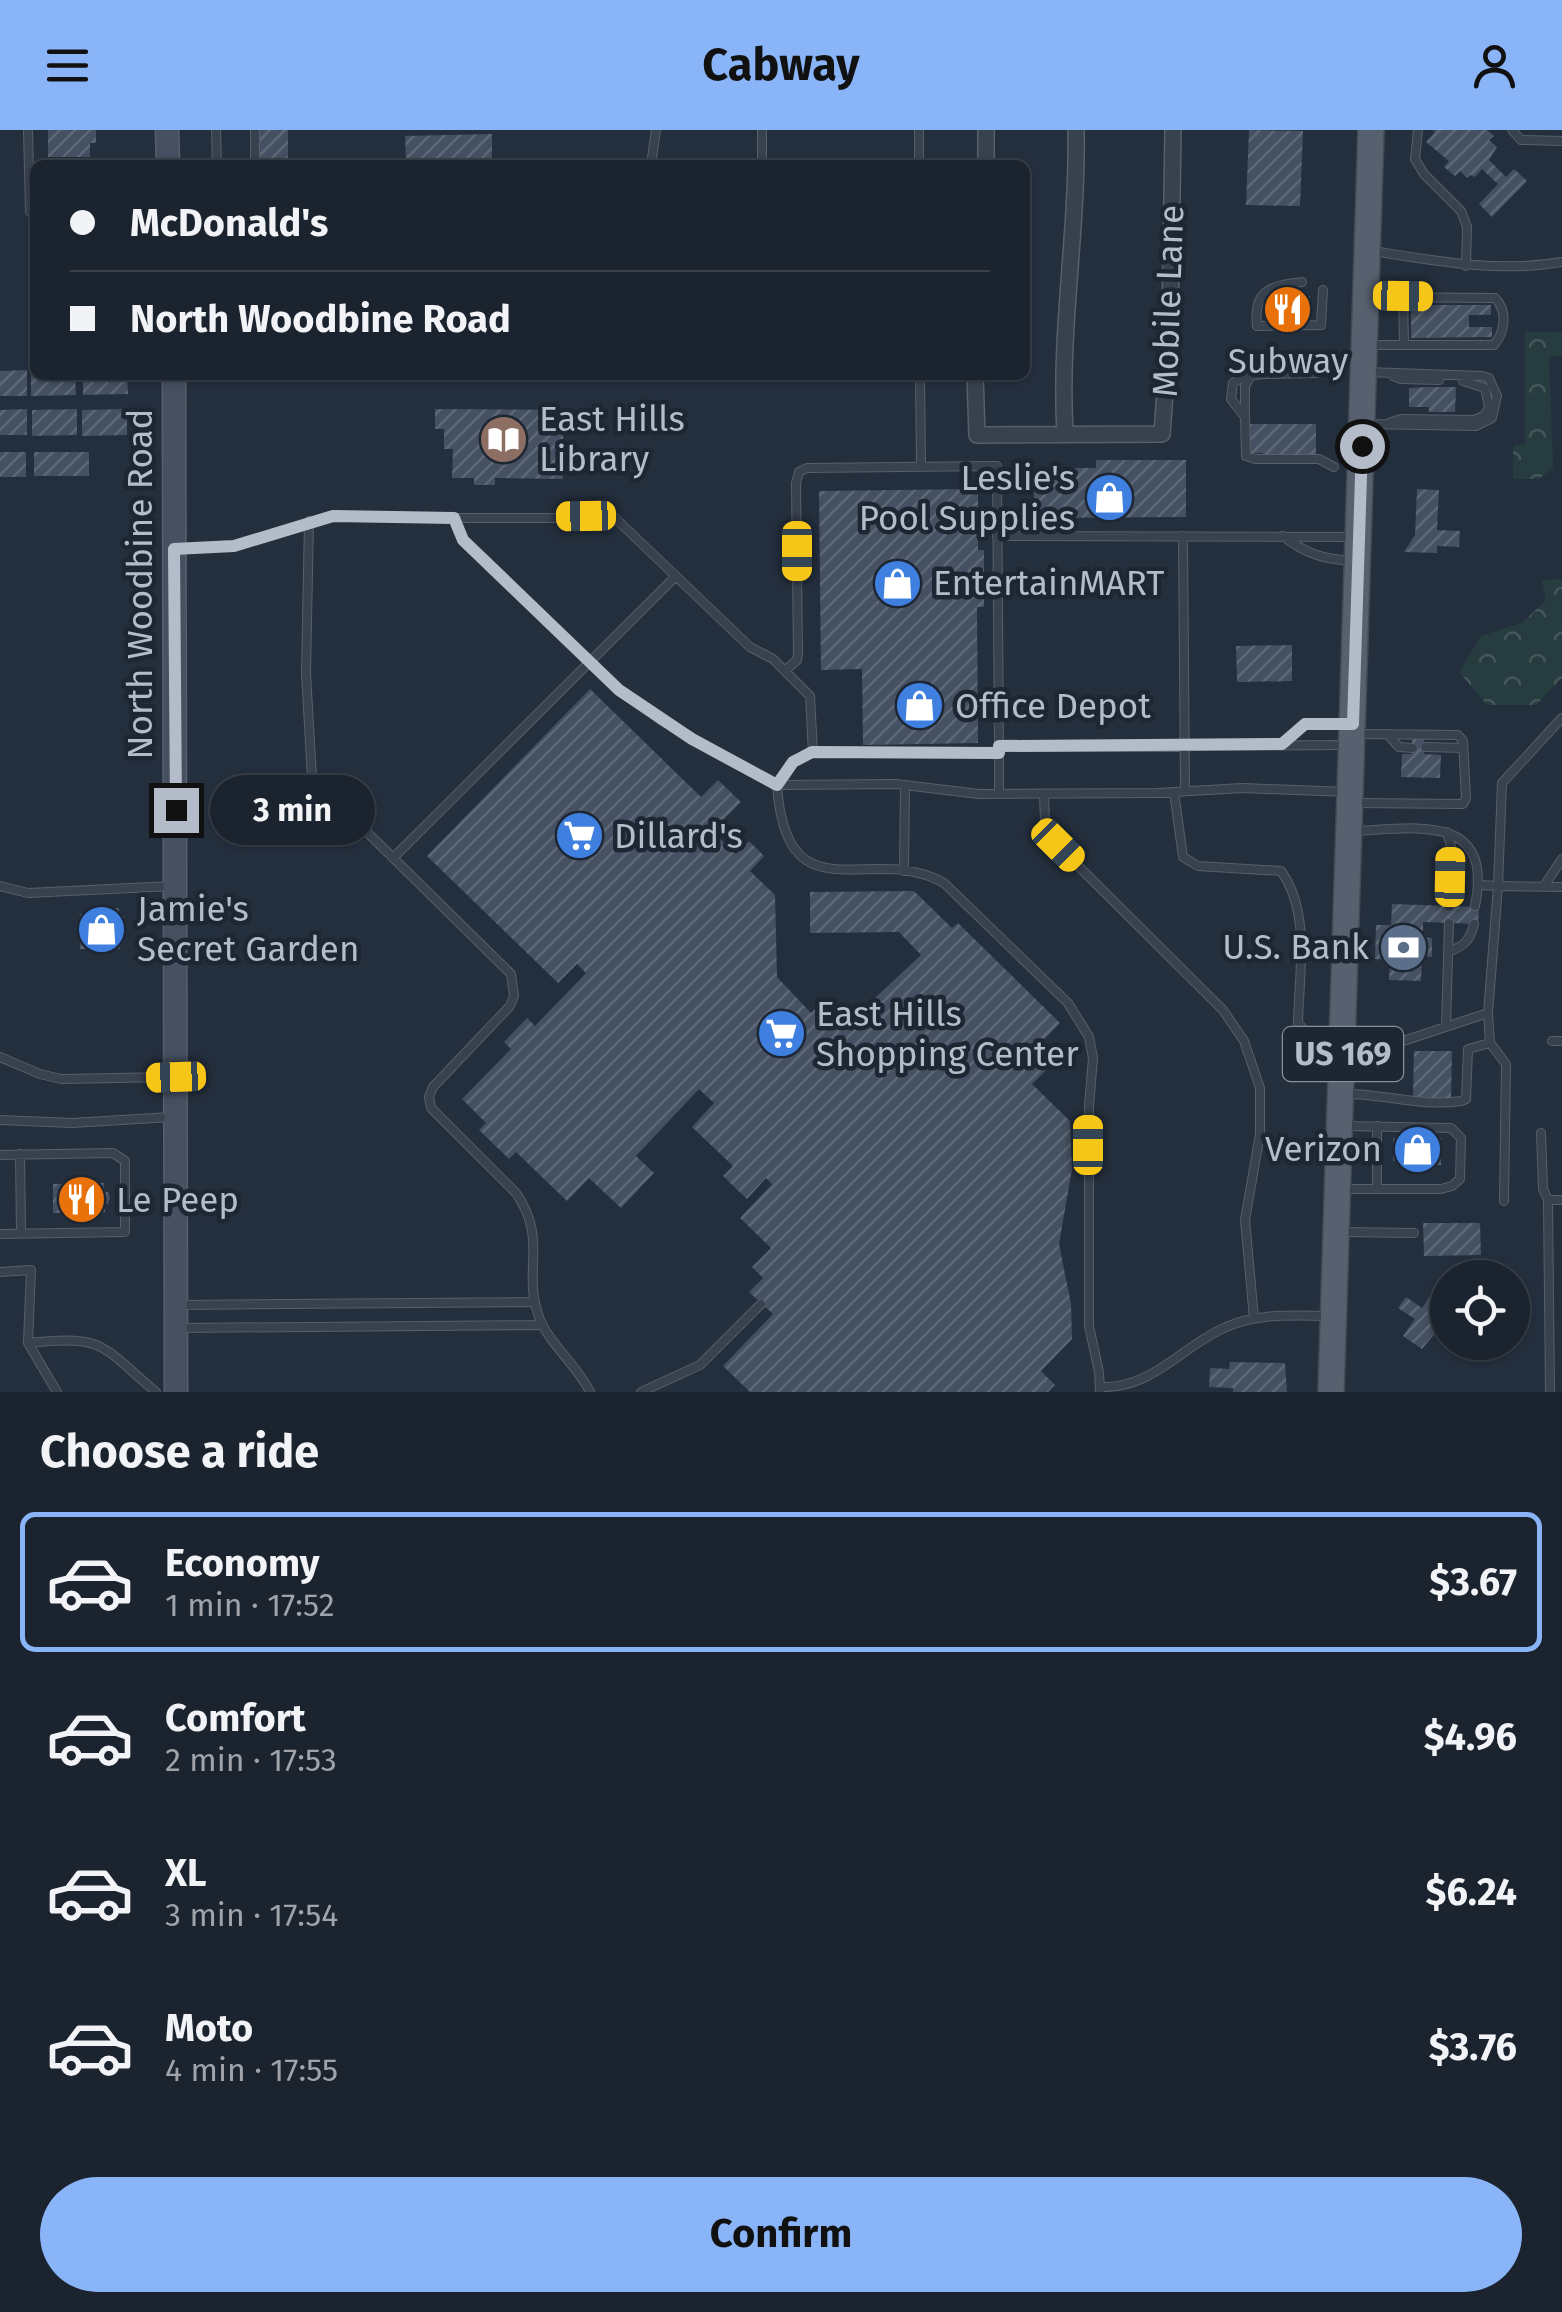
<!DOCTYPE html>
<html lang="en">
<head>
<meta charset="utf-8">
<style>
  :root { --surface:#1b232e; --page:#282f3a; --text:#f1f3f6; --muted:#a0a4aa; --line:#39404a; --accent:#8ab4f8 }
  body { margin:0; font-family:"Fira Sans",sans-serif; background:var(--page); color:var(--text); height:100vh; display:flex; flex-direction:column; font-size:38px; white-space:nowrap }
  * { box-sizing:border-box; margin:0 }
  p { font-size:32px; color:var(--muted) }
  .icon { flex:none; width:55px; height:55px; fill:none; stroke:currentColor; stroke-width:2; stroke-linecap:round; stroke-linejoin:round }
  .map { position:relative; height:1262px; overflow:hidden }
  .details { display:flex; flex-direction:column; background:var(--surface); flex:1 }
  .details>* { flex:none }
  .banner { position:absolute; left:30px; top:30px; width:1000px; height:220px; border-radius:15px; box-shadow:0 2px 8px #0004,0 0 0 2px var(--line); display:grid; align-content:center; height:220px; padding:0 40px; background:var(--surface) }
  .controls { position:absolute; left:1430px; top:1130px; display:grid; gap:20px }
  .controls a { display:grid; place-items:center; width:100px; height:100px; border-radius:50%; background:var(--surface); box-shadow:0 2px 8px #0004,0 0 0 2px var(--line); font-size:50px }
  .end { position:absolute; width:45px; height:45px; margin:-22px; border:12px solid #b4bcc9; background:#111; box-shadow:0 0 0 5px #111 }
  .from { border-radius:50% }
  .bubble { position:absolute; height:70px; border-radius:35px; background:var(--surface); box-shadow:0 2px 8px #0004,0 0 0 2px var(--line); font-size:32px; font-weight:700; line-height:70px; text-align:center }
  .car { position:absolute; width:30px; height:60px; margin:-30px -15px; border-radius:12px; box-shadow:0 0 8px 2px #0007; background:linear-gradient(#f5c518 24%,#345 0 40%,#f5c518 0 76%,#345 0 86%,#f5c518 0) }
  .banner b { display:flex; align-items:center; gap:35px; height:95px; font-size:38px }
  .banner b+b { border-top:2px solid var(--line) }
  .banner i { width:25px; height:25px; background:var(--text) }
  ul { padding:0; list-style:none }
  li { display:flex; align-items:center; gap:30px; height:140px; margin:0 20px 15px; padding:0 20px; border:5px solid transparent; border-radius:15px }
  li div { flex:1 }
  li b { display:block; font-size:38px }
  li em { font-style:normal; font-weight:700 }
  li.selected { border-color:var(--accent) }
  li>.icon { width:90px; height:90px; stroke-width:1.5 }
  h2 { padding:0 40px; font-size:45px; line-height:120px }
  .primary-button { display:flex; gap:20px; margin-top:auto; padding:20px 40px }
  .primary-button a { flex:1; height:115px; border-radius:60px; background:var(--accent); color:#111; font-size:40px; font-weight:700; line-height:115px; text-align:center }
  header { display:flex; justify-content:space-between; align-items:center; height:130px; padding:0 40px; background:var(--accent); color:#111; font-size:45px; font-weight:700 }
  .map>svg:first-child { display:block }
</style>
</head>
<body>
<header><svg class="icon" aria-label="menu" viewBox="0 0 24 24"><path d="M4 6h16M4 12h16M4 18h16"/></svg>Cabway<svg class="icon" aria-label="person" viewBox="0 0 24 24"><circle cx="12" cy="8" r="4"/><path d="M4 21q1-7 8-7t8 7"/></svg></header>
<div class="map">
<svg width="1562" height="1262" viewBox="0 0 1562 1262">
  <defs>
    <pattern id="forest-crowns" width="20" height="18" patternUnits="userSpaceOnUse" patternTransform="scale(2.5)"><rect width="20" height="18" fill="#263c3f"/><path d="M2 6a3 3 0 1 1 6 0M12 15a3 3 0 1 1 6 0" fill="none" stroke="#435659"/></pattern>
    <pattern id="building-hatch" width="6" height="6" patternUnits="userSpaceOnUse" patternTransform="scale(2.5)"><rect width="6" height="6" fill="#455162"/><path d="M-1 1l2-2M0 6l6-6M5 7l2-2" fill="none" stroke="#5d6877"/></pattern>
  </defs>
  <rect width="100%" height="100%" fill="#242f3e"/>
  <path fill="url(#forest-crowns)" d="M1525,202H1562V226L1549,227L1553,337L1539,349H1513V315L1525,314Z
    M1562,449V548L1536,575H1487L1459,542L1481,506L1522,493L1546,470L1542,450Z"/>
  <path fill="url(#building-hatch)" d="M48,0H96V13H90V27H48Z
    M258,0H288V35H259Z
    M1249,0L1303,1L1300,76L1246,75Z
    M1432,0H1487L1494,6L1489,10L1497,17L1489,30L1506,47L1514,39L1527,51L1492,87L1479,74L1498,54L1482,39L1475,47L1470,45L1467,48L1460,41L1455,46L1444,37L1449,31L1426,12L1435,2Z
    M492,4V35H422V32H406L405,6Z
    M1287,163L1310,166V189L1267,190V169L1287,170Z
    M1411,175H1491V185H1469V197H1492V207L1411,208Z
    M27,240V266H0V241Z
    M35,240V245H75L76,265L31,266V241Z
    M83,245H127L128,264L83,265Z
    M1427,257H1456L1455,282H1429V277H1409V258Z
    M27,279V305H0V280Z
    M77,279V305L32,306V280Z
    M127,279V305L82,306V280Z
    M435,279L563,280V349L495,348V355H474V348H452L453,319H444V299H435Z
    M1247,294H1316V328H1263V323H1247Z
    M0,322H26V347H0Z
    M34,322H89V346H34Z
    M1096,330H1186V387L1034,388V349H1070V338H1096Z
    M978,359V420H984V444H977V461H984V477H977L978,613L863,615L862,539L821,540L819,361Z
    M1417,359L1439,360L1437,400L1460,401L1459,417L1437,416V423L1404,422L1415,405Z
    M1292,515V551L1237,552L1236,516Z
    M590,559L701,667L718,650L741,672L712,701L736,724L749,711L764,726L750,741L775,765L777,847L811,883L823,872L845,896L921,825L899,802L810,803V762L914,761L952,798L958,793L1060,893L1031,923L1047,939L1032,954L1070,991L1072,1039L1059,1114L1071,1174L1072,1209L1041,1241L1055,1255L1048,1262H750L723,1236L773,1184L749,1162L763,1148L752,1137L771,1118L740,1088L772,1054L766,1048L747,1069L723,1046L733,1036L692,997L714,973L699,959L636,1026L654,1043L621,1078L589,1048L567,1071L516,1022L509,1029L479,1000L486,993L462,969L511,919L504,912L527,888L535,896L586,843L577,834L558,853L427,726Z
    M1412,609H1424V624L1441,625L1440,648L1401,647L1402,624H1412Z
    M1392,774L1479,777L1478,794L1423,792V807L1432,808V827H1422L1421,851L1389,850L1390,830L1375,829L1376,795H1391Z
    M101,778H119V786H124V812H120V819H80V784H101Z
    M1414,921H1452L1451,969L1413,968Z
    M1393,1008H1441V1035L1402,1036V1030L1393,1031Z
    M104,1053V1062H108L110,1068L108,1074H105V1082L53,1083V1054Z
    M1423,1093H1480L1481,1125L1424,1126Z
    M1434,1160L1448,1170V1182L1443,1188L1446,1190L1422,1219L1403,1206L1415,1189L1398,1178L1406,1167L1422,1178Z
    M1230,1232L1285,1233L1287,1262H1233V1258L1209,1257L1210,1238L1229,1239Z"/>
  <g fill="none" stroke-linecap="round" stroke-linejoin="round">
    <defs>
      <path id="lane" d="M28,0L30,82H35
        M216,0L217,35
        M255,0V35
        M919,0V35
        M1418,0L1415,29L1424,44L1461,81L1467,97L1466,136
        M1512,0L1521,10L1562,11
        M223,35H232
        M651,35L656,0
        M762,35V0
        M1373,121C1436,131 1498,143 1562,132
        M1302,152C1270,156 1253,160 1257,196L1321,195L1323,160
        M1403,166L1404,215
        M1369,215H1494C1505,202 1508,181 1495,168L1371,167
        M1317,243L1264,244L1245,246L1233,253L1231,269L1245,287L1246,326L1255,329H1319L1334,337
        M920,245L921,336
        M1393,246L1401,249L1439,250
        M1245,285V256L1251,246
        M1389,293L1401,289L1474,290L1484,286L1489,277L1485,258L1463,251
        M1367,294L1476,296L1492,288L1497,266L1489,248L1482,246L1367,242
        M454,388H615L750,517L773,529L810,566L813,623L793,631L777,655C786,791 872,711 944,753L1068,873L1089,907L1093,928L1089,976V1196L1099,1242L1100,1262
        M309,391L306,543L312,648L511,844L514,866L510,876L433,957L429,967L431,978L516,1063C548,1109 523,1140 538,1184C547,1213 577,1234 590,1262
        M997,406L1353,407
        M1183,406L1185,661
        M1283,406C1306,424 1323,429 1352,431
        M179,419L234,416L333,386L454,388L463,410L619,559L662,591L777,655L896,654L979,664L1157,663L1242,658L1347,662
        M785,541L797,530L798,523L796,353L799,342L807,338L997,336L999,623H813
        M1387,604L1399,617L1413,618
        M1282,614L1305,595L1349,594
        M999,617L1348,615
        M1425,617L1463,618
        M999,623V664
        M1174,662L1183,727L1198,736L1281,741C1311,783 1299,843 1298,893L1307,903L1340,907
        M1044,664L1045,692L1057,715L1223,880L1244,911L1260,958V1004L1245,1090L1254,1188
        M1355,673L1463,674L1466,668L1463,611L1458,605L1357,604
        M1355,701C1418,698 1494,683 1475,776
        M1447,702L1451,717L1449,777
        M393,728L676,446
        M904,741L905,655
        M1479,755L1498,756L1502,653L1562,588
        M0,756L28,763L172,756
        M1544,756L1562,729
        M1448,822C1464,816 1470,811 1474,794
        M1446,897L1449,793
        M1552,911H1562
        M1348,918L1385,917L1488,883
        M0,927L40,944L61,949L171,947
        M1347,964C1385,964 1422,977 1461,971L1466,969L1468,919L1490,913
        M0,990L72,993L171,987
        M1377,996V1059
        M1541,1003L1543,1059L1548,1070
        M20,1024L21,1103
        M0,1025L113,1023L125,1031V1102L0,1104
        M1344,1059H1441L1452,1056L1460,1049L1461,1008L1451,998L1345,996
        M1504,1071L1506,934L1490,913L1488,883L1498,756L1562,757
        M1342,1102L1414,1103
        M0,1142L31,1140L28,1213L57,1262
        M180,1175L535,1172
        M180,1198L542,1195
        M28,1213C106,1205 100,1215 156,1262
        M1101,1257C1152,1259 1181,1217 1224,1198C1257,1182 1295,1186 1331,1186
        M641,1262L700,1235L761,1174
        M1550,1262L1548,1070H1562"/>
      <path id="street" d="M986,0V35
        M975,245L977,305L1162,304L1170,194L1173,0
        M1065,303C1059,202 1078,101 1076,0"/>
      <path id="secondary" d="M167,0L168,35
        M174,245L176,1262"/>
      <path id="primary" d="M1331,1262L1371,0"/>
    </defs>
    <use href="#lane" stroke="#565f6c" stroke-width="10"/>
    <use href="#street" stroke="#565f6c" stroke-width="18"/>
    <use href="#secondary" stroke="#565f6c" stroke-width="25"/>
    <use href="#primary" stroke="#414a57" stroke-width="28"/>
    <use href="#lane" stroke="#38414e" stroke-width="8"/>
    <use href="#street" stroke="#38414e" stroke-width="15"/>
    <use href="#secondary" stroke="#465061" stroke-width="22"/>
    <use href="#primary" stroke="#56606e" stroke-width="25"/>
  </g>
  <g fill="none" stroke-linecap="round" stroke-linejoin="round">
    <path stroke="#b4bcc9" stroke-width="12" d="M176,680L174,419L234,416L333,386L454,388L463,410L619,560L692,609L777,655L793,632L812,622L999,623V616L1282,614L1305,594H1353L1362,316"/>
  </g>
  <defs>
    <symbol id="restaurant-disc" viewBox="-11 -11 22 22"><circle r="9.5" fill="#e8710a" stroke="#1d2633"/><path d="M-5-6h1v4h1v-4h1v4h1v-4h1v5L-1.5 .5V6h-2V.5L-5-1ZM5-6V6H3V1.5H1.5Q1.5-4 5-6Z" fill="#fff"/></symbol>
    <symbol id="library-disc" viewBox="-11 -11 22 22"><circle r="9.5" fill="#8d6e63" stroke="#1d2633"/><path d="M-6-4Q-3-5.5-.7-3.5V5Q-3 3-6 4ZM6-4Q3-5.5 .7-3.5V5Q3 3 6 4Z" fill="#fff"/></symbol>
    <symbol id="shop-disc" viewBox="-11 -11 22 22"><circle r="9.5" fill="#3f7fe0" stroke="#1d2633"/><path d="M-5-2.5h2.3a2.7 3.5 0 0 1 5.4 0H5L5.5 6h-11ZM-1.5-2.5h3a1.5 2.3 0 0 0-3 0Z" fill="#fff"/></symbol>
    <symbol id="supermarket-disc" viewBox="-11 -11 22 22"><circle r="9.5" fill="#3f7fe0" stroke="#1d2633"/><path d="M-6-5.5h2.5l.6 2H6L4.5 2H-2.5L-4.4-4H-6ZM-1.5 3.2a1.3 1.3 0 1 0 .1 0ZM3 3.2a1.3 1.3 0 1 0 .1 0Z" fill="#fff"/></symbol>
    <symbol id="bank-disc" viewBox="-11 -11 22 22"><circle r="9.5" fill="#5c6f8a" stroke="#1d2633"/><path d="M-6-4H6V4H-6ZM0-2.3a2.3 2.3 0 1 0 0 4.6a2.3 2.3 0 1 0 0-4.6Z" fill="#fff"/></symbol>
  </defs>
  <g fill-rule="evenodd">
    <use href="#restaurant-disc" x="1260" y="152" width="55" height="55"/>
    <use href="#library-disc" x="476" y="282" width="55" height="55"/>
    <use href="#shop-disc" x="1082" y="340" width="55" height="55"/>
    <use href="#shop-disc" x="870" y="426" width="55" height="55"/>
    <use href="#shop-disc" x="892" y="548" width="55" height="55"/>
    <use href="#supermarket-disc" x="552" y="678" width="55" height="55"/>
    <use href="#shop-disc" x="74" y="772" width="55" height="55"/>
    <use href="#bank-disc" x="1376" y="790" width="55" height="55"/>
    <use href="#supermarket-disc" x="754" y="876" width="55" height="55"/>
    <use href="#shop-disc" x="1390" y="992" width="55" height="55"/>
    <use href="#restaurant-disc" x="54" y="1042" width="55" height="55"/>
  </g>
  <g text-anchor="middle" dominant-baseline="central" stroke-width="9" stroke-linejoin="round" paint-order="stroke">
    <rect fill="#1d2633" stroke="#878f9c" stroke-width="2.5" x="1283" y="897" width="120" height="54" rx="8"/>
    <g font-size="32" font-weight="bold" fill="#b4bcc9">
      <text x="1343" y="924">US 169</text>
    </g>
    <g font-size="35" fill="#b4bcc9" stroke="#1d2633">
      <text transform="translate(1168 171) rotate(-88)">Mobile Lane</text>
      <text transform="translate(140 454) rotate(-90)">North Woodbine Road</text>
    </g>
    <g font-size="35" fill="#b4bcc9" stroke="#1d2633" text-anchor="start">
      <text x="1288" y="231" text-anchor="middle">Subway</text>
      <text x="539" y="289">East Hills<tspan x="539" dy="40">Library</tspan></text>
      <text x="1075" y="348" text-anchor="end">Leslie's<tspan x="1075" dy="40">Pool Supplies</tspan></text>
      <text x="933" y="453">EntertainMART</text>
      <text x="955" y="576">Office Depot</text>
      <text x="614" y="706">Dillard's</text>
      <text x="137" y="779">Jamie's<tspan x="137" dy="40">Secret Garden</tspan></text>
      <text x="1369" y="817" text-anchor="end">U.S. Bank</text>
      <text x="816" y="884">East Hills<tspan x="816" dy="40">Shopping Center</tspan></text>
      <text x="1382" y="1019" text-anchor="end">Verizon</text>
      <text x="116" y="1070">Le Peep</text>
    </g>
  </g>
</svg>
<div class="controls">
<a><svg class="icon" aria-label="locate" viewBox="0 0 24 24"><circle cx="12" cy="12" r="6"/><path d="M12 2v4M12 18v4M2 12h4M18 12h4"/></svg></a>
</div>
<i class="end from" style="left:1362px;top:316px"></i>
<i class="end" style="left:176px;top:680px"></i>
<div class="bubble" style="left:210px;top:645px;width:165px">3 min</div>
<i class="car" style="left:1403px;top:166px;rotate:91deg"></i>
<i class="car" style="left:586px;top:386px;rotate:269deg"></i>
<i class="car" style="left:797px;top:421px;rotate:180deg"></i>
<i class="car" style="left:1058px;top:715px;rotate:135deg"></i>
<i class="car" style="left:1450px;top:747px;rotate:1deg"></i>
<i class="car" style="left:176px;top:947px;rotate:268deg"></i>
<i class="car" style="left:1088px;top:1015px;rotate:0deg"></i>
<div class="banner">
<b><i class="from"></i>McDonald's</b>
<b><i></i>North Woodbine Road</b>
</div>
</div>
<section class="details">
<h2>Choose a ride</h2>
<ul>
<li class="selected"><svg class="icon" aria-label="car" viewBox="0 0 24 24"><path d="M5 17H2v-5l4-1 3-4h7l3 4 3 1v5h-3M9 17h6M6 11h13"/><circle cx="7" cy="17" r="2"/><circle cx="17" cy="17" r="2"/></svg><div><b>Economy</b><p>1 min · 17:52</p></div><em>$3.67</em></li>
<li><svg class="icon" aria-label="car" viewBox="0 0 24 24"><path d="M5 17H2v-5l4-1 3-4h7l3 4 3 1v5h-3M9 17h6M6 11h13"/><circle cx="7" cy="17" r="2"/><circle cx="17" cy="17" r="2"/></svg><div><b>Comfort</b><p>2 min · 17:53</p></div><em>$4.96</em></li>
<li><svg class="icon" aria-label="car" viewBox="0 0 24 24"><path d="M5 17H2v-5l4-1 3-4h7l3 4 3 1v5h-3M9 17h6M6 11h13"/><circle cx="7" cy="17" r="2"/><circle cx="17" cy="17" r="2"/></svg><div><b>XL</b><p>3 min · 17:54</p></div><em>$6.24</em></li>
<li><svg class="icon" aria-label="car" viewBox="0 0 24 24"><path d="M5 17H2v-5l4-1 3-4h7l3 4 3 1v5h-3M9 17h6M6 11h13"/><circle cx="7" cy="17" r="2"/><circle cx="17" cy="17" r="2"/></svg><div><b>Moto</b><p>4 min · 17:55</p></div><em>$3.76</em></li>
</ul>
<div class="primary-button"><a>Confirm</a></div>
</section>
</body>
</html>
